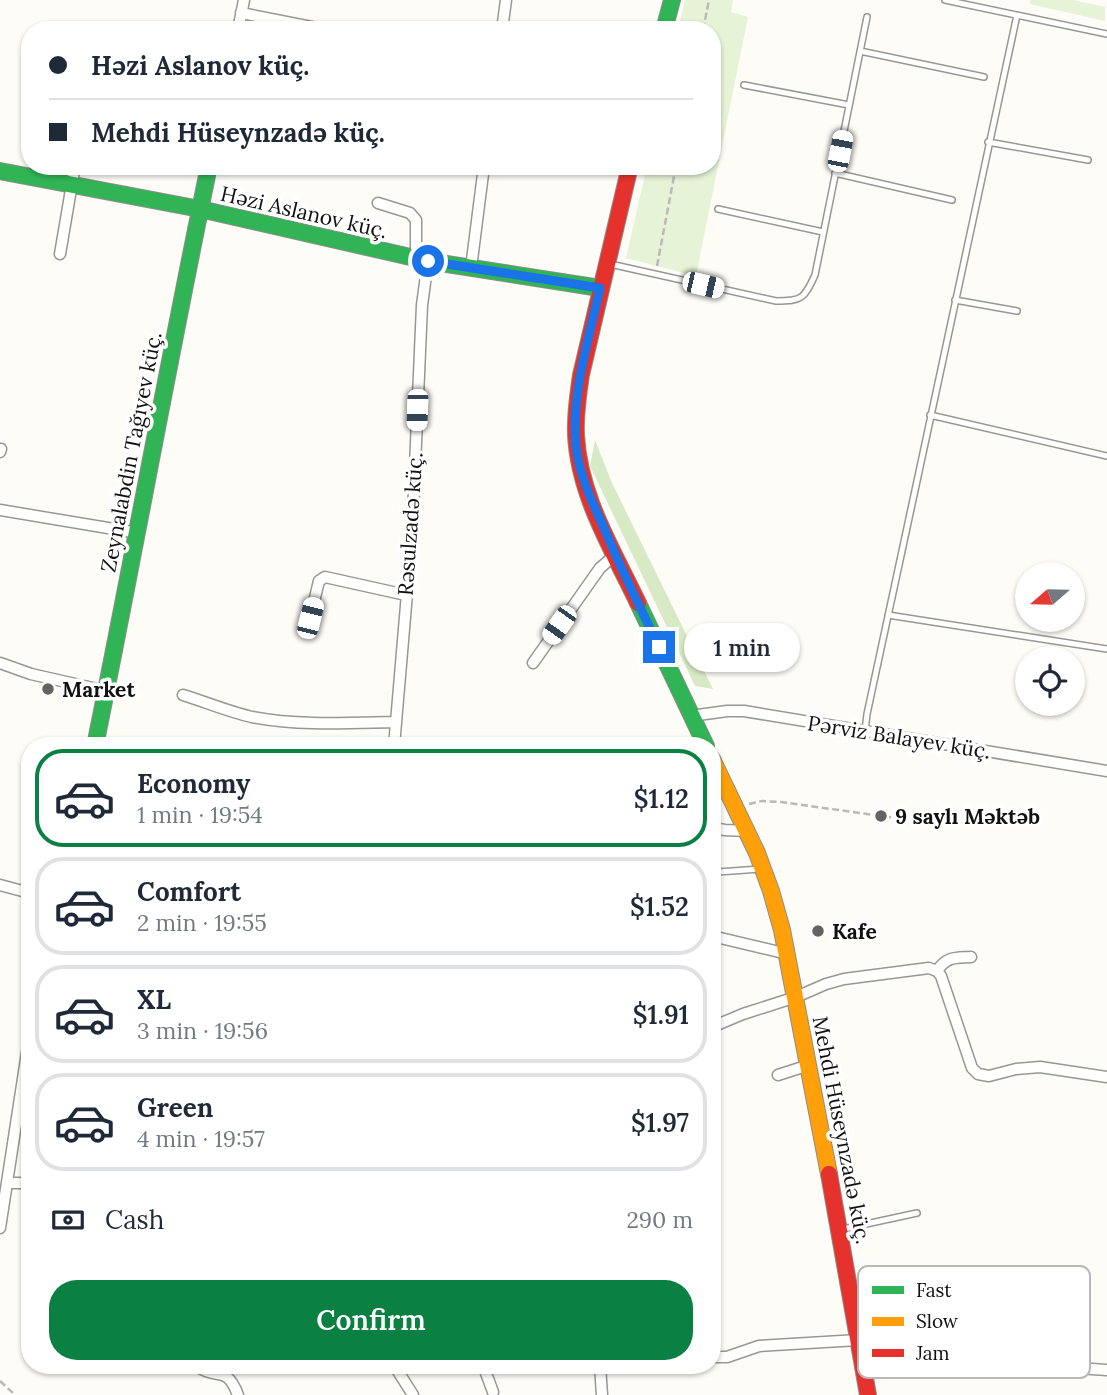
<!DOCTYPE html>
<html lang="en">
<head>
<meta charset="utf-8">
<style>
  :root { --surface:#fff; --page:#f2f2f3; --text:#1f2937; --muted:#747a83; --line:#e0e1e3; --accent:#0b8043 }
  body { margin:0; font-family:Lora,serif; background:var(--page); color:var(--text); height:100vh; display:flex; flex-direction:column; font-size:26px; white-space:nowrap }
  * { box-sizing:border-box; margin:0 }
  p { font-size:23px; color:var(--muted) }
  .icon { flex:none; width:38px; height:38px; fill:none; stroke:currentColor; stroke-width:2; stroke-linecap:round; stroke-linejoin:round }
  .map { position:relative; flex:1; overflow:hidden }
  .details { position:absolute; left:21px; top:737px; width:700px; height:637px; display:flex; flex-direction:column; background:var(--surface); border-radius:28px; box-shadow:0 2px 5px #0004 }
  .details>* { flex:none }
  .top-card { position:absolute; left:21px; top:21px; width:700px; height:154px; border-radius:28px; box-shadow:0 2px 5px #0004; display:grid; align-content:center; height:154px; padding:0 28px; background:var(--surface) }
  .needle { width:46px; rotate:250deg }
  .fabs { position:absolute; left:1015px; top:562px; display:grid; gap:14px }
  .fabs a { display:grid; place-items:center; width:70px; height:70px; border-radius:50%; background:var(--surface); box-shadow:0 2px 5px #0004; font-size:35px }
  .end { position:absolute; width:32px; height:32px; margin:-16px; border:9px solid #1a73e8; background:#fff; box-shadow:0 0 0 4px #fff }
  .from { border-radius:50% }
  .bubble { position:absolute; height:49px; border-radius:24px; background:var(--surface); box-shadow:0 2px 5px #0004; font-size:23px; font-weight:600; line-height:49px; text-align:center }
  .car { position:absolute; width:21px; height:42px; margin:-21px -10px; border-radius:9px; box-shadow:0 0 5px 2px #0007; background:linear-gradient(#fff 24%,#345 0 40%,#fff 0 76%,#345 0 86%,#fff 0) }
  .top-card b { display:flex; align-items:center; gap:24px; height:66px; font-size:26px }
  .top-card b+b { border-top:2px solid var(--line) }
  .top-card i { width:18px; height:18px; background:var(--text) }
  ul { padding:12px 0 0; list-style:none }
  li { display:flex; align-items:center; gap:21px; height:98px; margin:0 14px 10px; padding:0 14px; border:4px solid var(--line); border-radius:28px }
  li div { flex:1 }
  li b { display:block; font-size:26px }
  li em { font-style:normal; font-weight:600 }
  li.current { border-color:var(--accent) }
  li>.icon { width:63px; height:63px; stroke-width:1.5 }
  .pay { display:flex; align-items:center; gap:18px; height:77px; padding:0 28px; font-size:26px }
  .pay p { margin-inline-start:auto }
  .primary-button { display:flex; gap:14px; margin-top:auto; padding:14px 28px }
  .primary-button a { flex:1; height:80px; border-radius:28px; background:var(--accent); color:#fff; font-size:28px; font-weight:600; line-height:80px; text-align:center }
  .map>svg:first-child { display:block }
</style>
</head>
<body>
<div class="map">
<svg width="1107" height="1395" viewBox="0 0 1107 1395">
  <rect width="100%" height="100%" fill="#fdfcf7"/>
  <path fill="#e7f3d7" d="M685,0H733L731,12L748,17L696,276L626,258L647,166H712V30H678Z
    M1030,0H1073L1105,7V21L1030,4Z"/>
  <path fill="#d8eac5" d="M595,440L612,483L713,689L695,686L590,466Z"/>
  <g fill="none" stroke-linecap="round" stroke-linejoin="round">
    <defs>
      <path id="lane" d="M945,0L1107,34
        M860,51L984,77
        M744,85L849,105
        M988,142L1088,160
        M835,173L952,200
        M718,209L823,232
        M610,264L776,301C802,301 804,299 815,275L867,17
        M955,300L1017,311
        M930,415L1107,456
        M888,615L1107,649
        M865,731L867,714L1017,15
        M718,872L760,869
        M843,1229L917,1213"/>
      <path id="street" d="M241,13L327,30
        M238,30L244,0
        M502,30L506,0
        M378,203L410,213L416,220V258
        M60,254L75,166
        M471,268L484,166
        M0,452L1,449
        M0,510L138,533
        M310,618L319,581L325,577L406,595
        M0,663L31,674L106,691
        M533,663L600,568L615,555
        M183,695C206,702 229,712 252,717C299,726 347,723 395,722
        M691,716L727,711H744L1107,771
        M394,746L412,535L422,305L428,261
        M712,828L725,830L747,831
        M0,885L30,893
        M712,936L788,954
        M937,971C947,956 955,958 971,957
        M712,1027L743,1014L796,997L826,984L844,979L929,968L937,971L941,976L972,1068L978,1074L989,1076L1016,1069L1040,1067L1107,1077
        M778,1075L809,1065
        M8,1183H30
        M0,1228L30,1033
        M712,1357H727L759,1346L858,1340
        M197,1365L198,1367C218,1381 226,1364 238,1395
        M394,1365L413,1395
        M483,1365L493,1392
        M600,1365L602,1395
        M862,1365L1077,1368L1107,1370"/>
      <path id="fast" d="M664,30L672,0
        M0,171L200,209L428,261L600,288
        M638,603L706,746
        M95,746C134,553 169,359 209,166"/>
      <path id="slow" d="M712,759L757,853L771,891L782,930L829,1174"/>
      <path id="jam" d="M630,166L581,375C578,395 575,415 576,435C579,496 613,550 638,603
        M829,1174L868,1395"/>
    </defs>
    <use href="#lane" stroke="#979795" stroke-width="8"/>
    <use href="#street" stroke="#979795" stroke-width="13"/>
    <use href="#fast" stroke="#8e8d8b" stroke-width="18"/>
    <use href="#slow" stroke="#8e8d8b" stroke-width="18"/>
    <use href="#jam" stroke="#8e8d8b" stroke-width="18"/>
    <path stroke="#b9b9b8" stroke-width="2.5" stroke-dasharray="7 3.5" stroke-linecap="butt" d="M703,30L709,0
      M657,266L676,166
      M749,804L762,801L781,802L903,819
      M0,1381L15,1395"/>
    <use href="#lane" stroke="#fffffe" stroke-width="5"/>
    <use href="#street" stroke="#fffffe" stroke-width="10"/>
    <use href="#fast" stroke="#30b455" stroke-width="16"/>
    <use href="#slow" stroke="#ff9f0a" stroke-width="16"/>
    <use href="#jam" stroke="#e5322d" stroke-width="16"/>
  </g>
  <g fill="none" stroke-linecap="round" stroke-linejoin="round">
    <path stroke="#1a73e8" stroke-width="9" d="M428,261L600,288C589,339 571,393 576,446C579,474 591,500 603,526C620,567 640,607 659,647"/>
  </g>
  <g fill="#646362" stroke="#fff" stroke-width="2.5">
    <circle cx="48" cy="689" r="7"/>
    <circle cx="881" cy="816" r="7"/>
    <circle cx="818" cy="931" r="7"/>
  </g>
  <g text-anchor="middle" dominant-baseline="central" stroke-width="7" stroke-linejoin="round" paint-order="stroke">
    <g font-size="21" fill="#111" stroke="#fff">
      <text transform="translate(304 212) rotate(13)">Həzi Aslanov küç.</text>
      <text transform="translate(131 452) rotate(-79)">Zeynalabdin Tağıyev küç.</text>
      <text transform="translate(410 524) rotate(-86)">Rəsulzadə küç.</text>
      <text transform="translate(899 737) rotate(9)">Pərviz Balayev küç.</text>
      <text transform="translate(842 1130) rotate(79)">Mehdi Hüseynzadə küç.</text>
    </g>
    <g font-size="21" font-weight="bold" fill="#111" stroke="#fff" text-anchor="start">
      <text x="62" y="689">Market</text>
      <text x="895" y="816">9 saylı Məktəb</text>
      <text x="832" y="931">Kafe</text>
    </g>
  </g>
  <rect x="858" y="1266" width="232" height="112" rx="10" fill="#fff" stroke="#b8b8b8" stroke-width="2"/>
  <rect x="872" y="1286" width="32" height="8" fill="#30b455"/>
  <rect x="872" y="1317" width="32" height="9" fill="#ff9f0a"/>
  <rect x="872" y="1349" width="32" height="8" fill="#e5322d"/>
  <g font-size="19" fill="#111">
    <text x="916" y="1297">Fast</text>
    <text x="916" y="1328">Slow</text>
    <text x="916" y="1360">Jam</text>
  </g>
</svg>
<div class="fabs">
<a><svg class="needle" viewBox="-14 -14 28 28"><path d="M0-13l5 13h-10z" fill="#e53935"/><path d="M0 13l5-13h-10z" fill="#747a83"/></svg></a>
<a><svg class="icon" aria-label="locate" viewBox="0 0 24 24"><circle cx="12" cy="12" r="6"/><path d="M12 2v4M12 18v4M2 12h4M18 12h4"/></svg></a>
</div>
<i class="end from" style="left:428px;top:261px"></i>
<i class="end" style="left:659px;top:647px"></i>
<div class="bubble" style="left:684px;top:623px;width:116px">1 min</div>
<i class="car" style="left:840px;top:151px;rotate:11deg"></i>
<i class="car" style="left:703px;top:285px;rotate:103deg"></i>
<i class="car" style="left:417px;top:410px;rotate:182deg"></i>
<i class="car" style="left:310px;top:618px;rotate:14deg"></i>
<i class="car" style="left:559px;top:625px;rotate:215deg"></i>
<div class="top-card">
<b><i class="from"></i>Həzi Aslanov küç.</b>
<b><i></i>Mehdi Hüseynzadə küç.</b>
</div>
<section class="details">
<ul>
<li class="current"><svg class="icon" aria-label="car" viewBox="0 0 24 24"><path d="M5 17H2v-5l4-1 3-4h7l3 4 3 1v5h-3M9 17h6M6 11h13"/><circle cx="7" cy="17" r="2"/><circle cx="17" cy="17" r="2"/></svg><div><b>Economy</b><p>1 min · 19:54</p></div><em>$1.12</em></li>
<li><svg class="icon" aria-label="car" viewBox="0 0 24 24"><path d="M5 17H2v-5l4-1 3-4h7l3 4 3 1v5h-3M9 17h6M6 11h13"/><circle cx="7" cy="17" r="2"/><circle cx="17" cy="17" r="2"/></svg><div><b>Comfort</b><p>2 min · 19:55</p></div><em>$1.52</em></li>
<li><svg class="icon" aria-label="car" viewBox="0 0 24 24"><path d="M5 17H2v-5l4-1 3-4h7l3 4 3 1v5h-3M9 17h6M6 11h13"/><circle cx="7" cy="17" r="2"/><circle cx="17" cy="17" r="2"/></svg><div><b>XL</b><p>3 min · 19:56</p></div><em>$1.91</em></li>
<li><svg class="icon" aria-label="car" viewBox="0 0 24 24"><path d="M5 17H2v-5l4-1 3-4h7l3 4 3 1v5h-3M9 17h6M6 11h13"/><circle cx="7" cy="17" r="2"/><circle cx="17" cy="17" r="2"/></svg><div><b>Green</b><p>4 min · 19:57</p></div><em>$1.97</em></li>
</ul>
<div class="pay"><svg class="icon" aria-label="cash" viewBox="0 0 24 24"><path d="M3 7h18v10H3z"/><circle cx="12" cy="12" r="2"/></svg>Cash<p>290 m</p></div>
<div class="primary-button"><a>Confirm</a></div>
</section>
</div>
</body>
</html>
